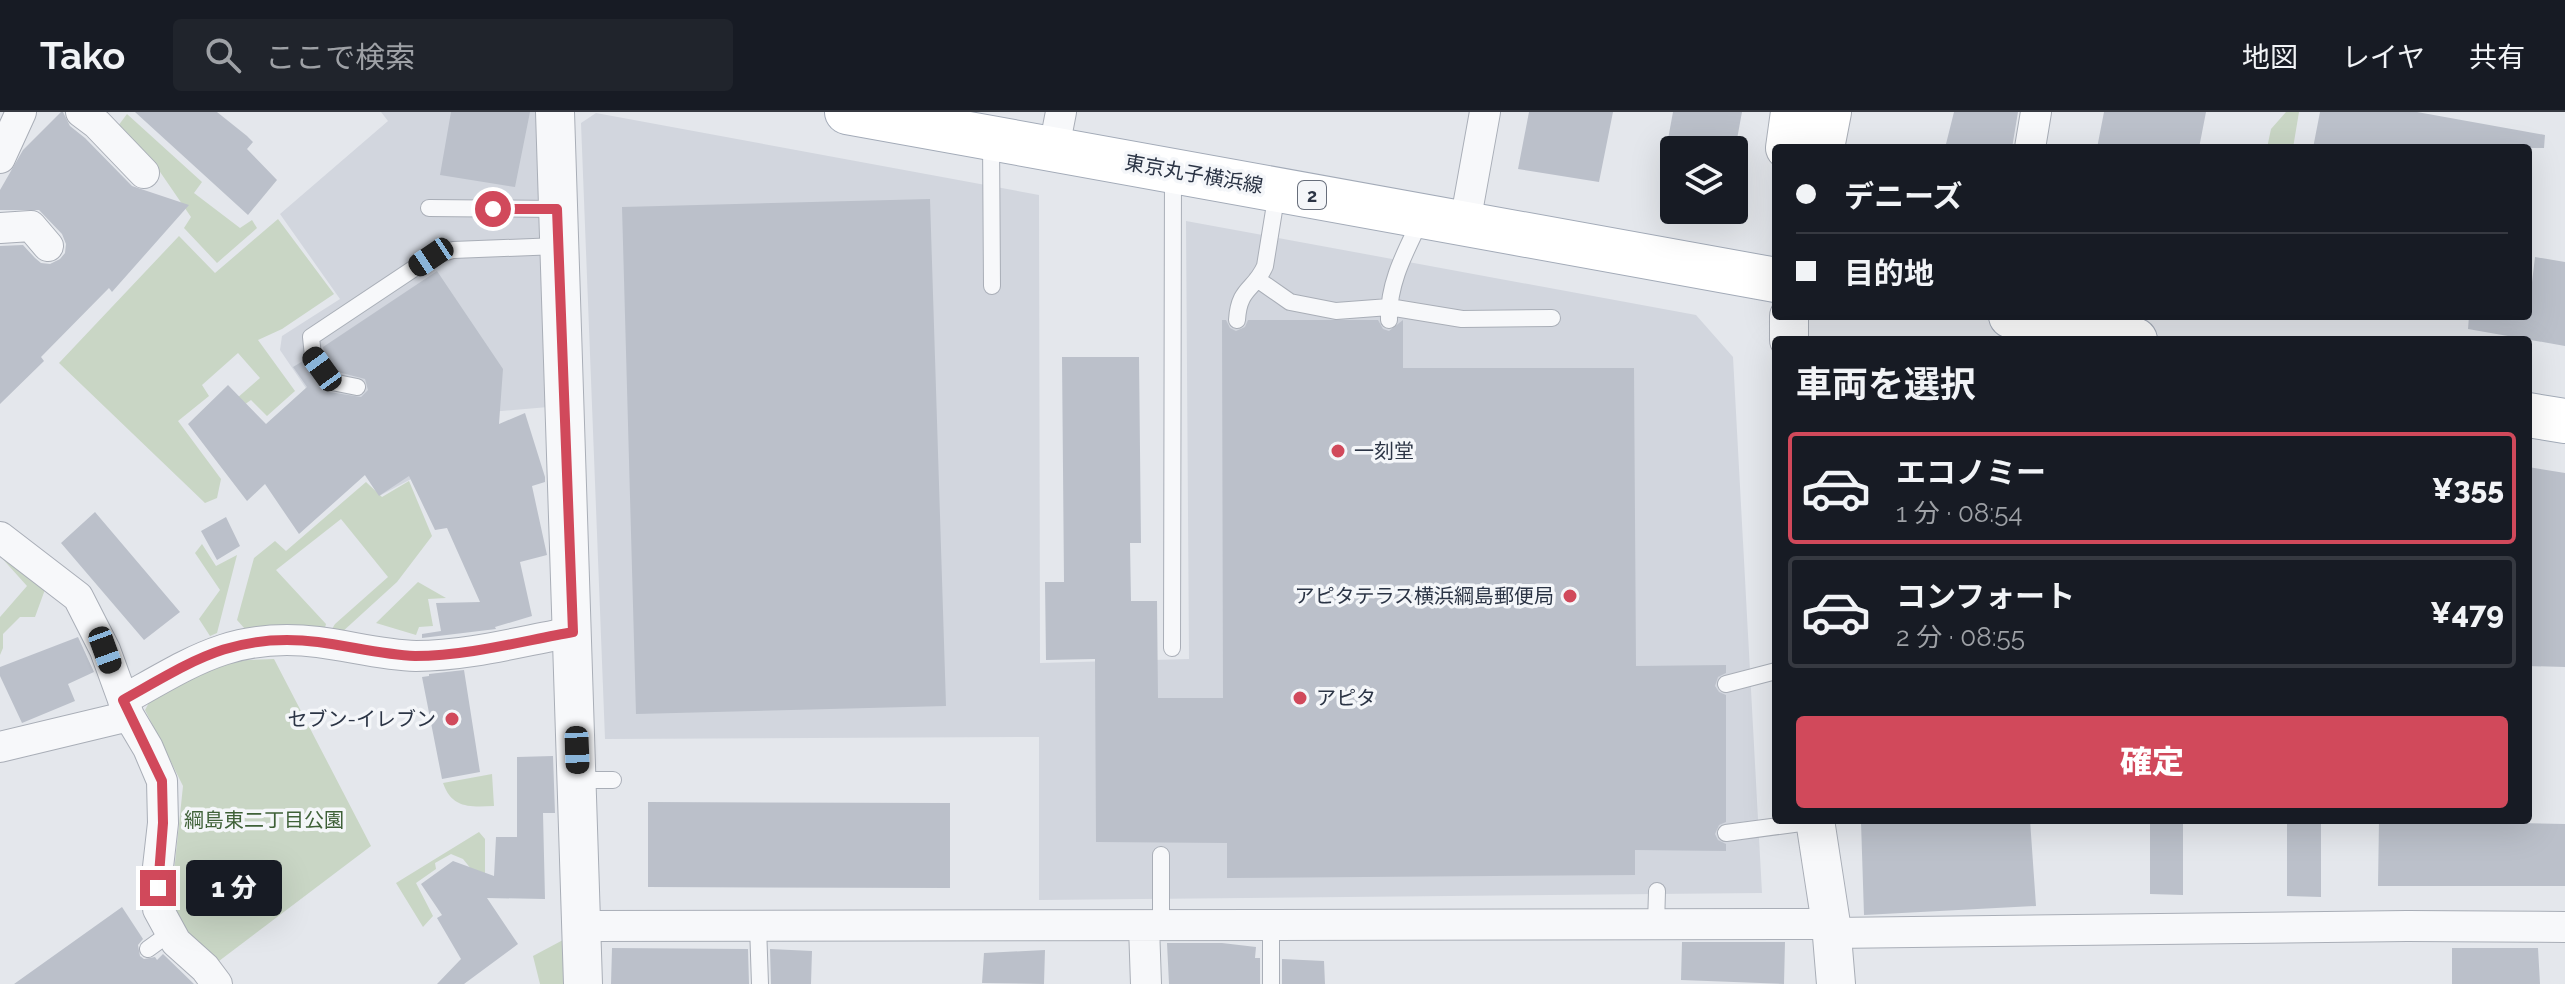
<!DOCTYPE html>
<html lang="ja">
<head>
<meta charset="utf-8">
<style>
  :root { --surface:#171b24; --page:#20242c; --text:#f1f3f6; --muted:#9ea1a6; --line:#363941; --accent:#d1495b }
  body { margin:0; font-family:Raleway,"Noto Sans JP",sans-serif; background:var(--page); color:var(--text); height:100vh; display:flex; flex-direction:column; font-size:30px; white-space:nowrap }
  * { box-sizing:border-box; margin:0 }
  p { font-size:26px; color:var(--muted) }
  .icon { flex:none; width:44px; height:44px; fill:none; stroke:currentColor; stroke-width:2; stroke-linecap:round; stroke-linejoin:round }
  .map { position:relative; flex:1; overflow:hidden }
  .side { position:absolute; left:1772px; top:224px; width:760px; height:488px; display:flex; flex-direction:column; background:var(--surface); border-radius:8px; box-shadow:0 8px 32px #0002 }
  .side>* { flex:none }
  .guide { position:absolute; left:1772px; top:32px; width:760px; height:176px; border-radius:8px; box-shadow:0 8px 32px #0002; display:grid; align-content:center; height:176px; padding:0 24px; background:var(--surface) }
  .fabs { position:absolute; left:1660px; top:24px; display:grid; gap:16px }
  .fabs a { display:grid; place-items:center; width:88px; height:88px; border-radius:8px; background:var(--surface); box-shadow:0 8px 32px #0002; font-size:40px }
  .end { position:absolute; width:36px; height:36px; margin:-18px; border:10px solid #d1495b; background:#fff; box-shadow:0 0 0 4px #fff }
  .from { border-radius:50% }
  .bubble { position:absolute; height:56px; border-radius:8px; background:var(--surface); box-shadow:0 8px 32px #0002; font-size:26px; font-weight:800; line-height:56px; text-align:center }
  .car { position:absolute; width:24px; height:48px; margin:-24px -12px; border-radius:10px; box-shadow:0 0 6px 2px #0007; background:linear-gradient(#222 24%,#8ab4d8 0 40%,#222 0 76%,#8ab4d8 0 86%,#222 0) }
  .guide b { display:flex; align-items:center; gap:28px; height:76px; font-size:30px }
  .guide b+b { border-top:2px solid var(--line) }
  .guide i { width:20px; height:20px; background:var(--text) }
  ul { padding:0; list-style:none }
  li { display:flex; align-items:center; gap:24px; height:112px; margin:0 16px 12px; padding:0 8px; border:4px solid var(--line); border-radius:8px }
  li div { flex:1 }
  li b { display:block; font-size:30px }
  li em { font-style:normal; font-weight:800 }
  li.on { border-color:var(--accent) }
  li>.icon { width:72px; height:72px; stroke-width:1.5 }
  h2 { padding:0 24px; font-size:36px; line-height:96px }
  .button { display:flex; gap:16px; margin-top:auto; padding:16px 24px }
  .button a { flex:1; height:92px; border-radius:8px; background:var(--accent); color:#fff; font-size:32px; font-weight:800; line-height:92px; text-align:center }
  header { display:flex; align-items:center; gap:48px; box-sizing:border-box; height:112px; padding:0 40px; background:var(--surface); border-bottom:2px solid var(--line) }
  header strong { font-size:38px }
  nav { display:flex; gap:44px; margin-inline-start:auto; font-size:28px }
  .search { width:560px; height:72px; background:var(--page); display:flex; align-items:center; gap:20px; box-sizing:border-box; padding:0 28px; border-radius:8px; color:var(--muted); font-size:30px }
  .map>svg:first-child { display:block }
</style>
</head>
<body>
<header>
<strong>Tako</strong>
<div class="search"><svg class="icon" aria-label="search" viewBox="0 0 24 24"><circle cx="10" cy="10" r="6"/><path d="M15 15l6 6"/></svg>ここで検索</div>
<nav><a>地図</a><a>レイヤ</a><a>共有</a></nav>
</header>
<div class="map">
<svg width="2565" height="872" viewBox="0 0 2565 872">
  <rect width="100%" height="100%" fill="#e4e7ec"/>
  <path fill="#d2d6de" d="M381,0H539L548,295L477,301L485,328L379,384L280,238L282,224L340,187L280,102L388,9Z
    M596,1L1039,83L1040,551L1189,547L1186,109L1696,203L1733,245L1762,781L1039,788V625L605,627L581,11Z"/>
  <path fill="#c9d6c5" d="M2286,0H2299L2293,36H2267L2271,17Z
    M127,2L202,70L194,81L240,116L252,108L257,116L217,151L184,116L191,105L156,54L118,14Z
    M278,107L334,182L282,217L258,228L295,279L267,304L251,288L234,300L228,294L260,266L238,241L202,273L209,284L178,309L221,367L217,386L205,391L59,251L179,124L215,161Z
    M409,369L432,424L397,470L341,521L332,517L335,512L388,465L341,407L276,458L326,512L324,519L245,517L237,508L254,446L275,429L286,439L366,370L382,385Z
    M202,432L216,454L237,443L217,521L210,524L199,507L220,478L195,441Z
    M0,439L47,472L35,505H20L3,522V536L0,543V505L27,474L0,444Z
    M418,470L446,486L428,487L433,514L419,515L416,523L376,511Z
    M274,547L371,734L219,849L178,811L171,789L183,674L145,598L152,585L227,549Z
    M492,662L494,694C471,695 452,697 443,671Z
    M479,720L485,727V774L463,747L451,742L435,751L436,757L416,771L433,804L423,815L396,771Z
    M563,828V872H540L533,844Z"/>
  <path fill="#bbc0ca" d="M61,0H63L70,14L85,26L132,74L189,93L112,180L109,176L41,245L44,249L0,292V134L23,133L35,146L41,151L50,152L60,147L65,141L66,132L62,122L39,98H0V78L23,38Z
    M135,0H217L247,24L253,30L247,37L277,68L248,103Z
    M451,0H530L515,75L440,63Z
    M1529,0H1613L1599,70L1518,57Z
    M1673,0H1742L1735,38H1666Z
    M1954,0H2018L2012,36H1945Z
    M2104,0H2206L2199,36H2097Z
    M2320,0H2417L2545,23L2544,36H2313Z
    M930,87L946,594L636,602L622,95Z
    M2535,145L2565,150V234L2468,217L2469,204H2528Z
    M437,159L503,257L499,312L525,301L545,365V370L532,374L547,443L520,450L532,504L495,515L496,517L422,526V522L441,519L436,491L480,490L447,416L435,418L409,364L379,384L365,363L299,422L265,372L247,389L188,312L228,273L266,312L307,275L293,255L303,249L323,276L329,280L361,285L368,278L365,267L338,260L324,240L323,235Z
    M1222,208H1226L1230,216L1236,219L1245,215L1248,208H1378L1383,217L1389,219L1403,208V256H1634L1636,554L1726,553V561L1718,565L1715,574L1719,580L1726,583V710L1719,713L1715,722L1718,728L1726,732V739L1635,738V763L1227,766V731L1096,730L1095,547L1046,548L1045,470H1064L1062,245H1139L1141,431H1130L1131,489H1157L1158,586H1223Z
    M2528,355L2565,361V555L2528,554Z
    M95,400L180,500L144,528L61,431Z
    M226,405L240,434L217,448L201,419Z
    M78,525L94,560L68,572L75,589L22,611L0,564V555Z
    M464,558L480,660L442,667L422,565L429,564V562Z
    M553,644L555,701H543L545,787L487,786L518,832L464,872H437L461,847L437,806L442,803L421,772L453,749L494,764L496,725H517V645Z
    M648,690L950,691V776L648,775Z
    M1940,708H2030L2036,794L1864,803L1861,710Z
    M2150,708H2183V783L2150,782Z
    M2287,708H2321V785L2287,784Z
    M2379,708L2565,712V774H2378Z
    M122,795L143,827L138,833L140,844L144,847L155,845L157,848L163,842L194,872H14Z
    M1682,830H1785L1784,872L1681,868Z
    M1167,831H1222L1256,835L1255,846H1260V872H1169Z
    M612,836L748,837L749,872H611Z
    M2452,836H2538L2540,872H2452Z
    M770,837L812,839L811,872H771Z
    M1045,838L1044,872L982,871L984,841Z
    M1282,847L1324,849L1325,872H1282Z"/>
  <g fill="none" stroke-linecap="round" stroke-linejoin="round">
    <defs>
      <path id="service" d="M991,27L992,174
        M429,96L557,97
        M1257,167L1290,190L1336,199L1389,195L1462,207L1552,206
        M1237,208C1239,175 1254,179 1265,154L1277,80
        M1389,208C1388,170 1406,139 1422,105
        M357,275L332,270L313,244L311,225L431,145L453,138L558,134
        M1172,536L1173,59
        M1726,572L1776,559
        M578,668H613
        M1726,721L1816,709
        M1656,813L1657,779
        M758,814L760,872
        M1161,814V743
        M148,837L170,821
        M1271,872V813"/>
      <path id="minor" d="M81,0L97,12L144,61
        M1054,36L1061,0
        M2030,36L2036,0
        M0,46L21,0
        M1465,111L1485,0
        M0,116L31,114L48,134
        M0,425L78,485L105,538L129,604L148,636L162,669L163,711L158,755V797L176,830L205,856L217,872
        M123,588C193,549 233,520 318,530C350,534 383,543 416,544C468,544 522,529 573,520
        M0,635L129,604
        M582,814L1831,812
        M1144,814L1146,872
        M1832,821L2407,814L2565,815"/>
      <path id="tertiary" d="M555,0L583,872
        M1789,228V204
        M1815,708L1831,812L1836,872"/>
      <path id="secondary" d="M1787,36L1792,0
        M1823,36L1830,0"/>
      <path id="primary" d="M847,0L1776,168
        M2011,204L2135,228
        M2528,303L2565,309"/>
    </defs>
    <use href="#service" stroke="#a9aeb7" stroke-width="18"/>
    <use href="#minor" stroke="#a9aeb7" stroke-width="32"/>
    <use href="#tertiary" stroke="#a9aeb7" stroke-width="40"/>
    <use href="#secondary" stroke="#a9aeb7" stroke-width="44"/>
    <use href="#primary" stroke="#a3abb8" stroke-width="46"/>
    <use href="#service" stroke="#f7f8fa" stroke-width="16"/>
    <use href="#minor" stroke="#f7f8fa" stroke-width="30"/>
    <use href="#tertiary" stroke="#f7f8fa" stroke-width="38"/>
    <use href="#secondary" stroke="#fff" stroke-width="42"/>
    <use href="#primary" stroke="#fff" stroke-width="44"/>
  </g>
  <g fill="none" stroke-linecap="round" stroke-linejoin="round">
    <path stroke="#d1495b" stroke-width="10" d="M158,776L163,711L162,669L123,588C193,549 233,520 318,530C350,534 383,543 415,544C468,544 522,529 573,520L557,97H493"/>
  </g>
  <g fill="#d1495b" stroke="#f4f6f9" stroke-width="3">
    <circle cx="1338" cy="339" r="8"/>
    <circle cx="1570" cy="484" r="8"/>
    <circle cx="1300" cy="586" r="8"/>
    <circle cx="452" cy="607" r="8"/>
  </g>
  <g text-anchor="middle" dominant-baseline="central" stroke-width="7" stroke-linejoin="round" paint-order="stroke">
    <rect fill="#f4f6f9" stroke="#676e7b" stroke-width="2" x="1298" y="69" width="28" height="28" rx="6"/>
    <g font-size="18" font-weight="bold" fill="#2b3445">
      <text x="1312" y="83">2</text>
    </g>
    <g font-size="20" fill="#2b3445" stroke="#f4f6f9">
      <text transform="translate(1194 62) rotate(10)">東京丸子横浜線</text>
    </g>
    <g font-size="20" fill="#2b3445" stroke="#f4f6f9" text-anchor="start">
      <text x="1354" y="339">一刻堂</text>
      <text x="1554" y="484" text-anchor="end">アピタテラス横浜綱島郵便局</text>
      <text x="1316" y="586">アピタ</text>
      <text x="436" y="607" text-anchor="end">セブン-イレブン</text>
    </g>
    <g font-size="20" fill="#3f6138" stroke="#f4f6f9">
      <text x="264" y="708">綱島東二丁目公園</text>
    </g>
  </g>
</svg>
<div class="fabs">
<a><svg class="icon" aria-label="layers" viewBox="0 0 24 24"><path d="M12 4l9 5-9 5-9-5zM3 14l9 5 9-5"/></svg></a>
</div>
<i class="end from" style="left:493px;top:97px"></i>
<i class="end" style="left:158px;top:776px"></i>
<div class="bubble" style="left:186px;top:748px;width:96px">1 分</div>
<i class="car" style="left:431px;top:145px;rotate:236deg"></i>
<i class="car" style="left:322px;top:257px;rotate:324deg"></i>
<i class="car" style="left:105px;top:538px;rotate:160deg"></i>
<i class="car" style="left:577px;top:638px;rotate:178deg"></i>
<div class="guide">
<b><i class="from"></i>デニーズ</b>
<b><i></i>目的地</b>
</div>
<section class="side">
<h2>車両を選択</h2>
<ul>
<li class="on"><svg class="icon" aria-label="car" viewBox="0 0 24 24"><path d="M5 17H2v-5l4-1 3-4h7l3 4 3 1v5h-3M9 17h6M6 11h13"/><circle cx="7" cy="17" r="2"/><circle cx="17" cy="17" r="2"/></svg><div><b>エコノミー</b><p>1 分 · 08:54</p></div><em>¥355</em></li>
<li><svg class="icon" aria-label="car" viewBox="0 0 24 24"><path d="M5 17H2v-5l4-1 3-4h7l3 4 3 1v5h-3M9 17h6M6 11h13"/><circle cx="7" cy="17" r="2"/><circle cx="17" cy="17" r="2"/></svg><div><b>コンフォート</b><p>2 分 · 08:55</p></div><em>¥479</em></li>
</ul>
<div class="button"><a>確定</a></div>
</section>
</div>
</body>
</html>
